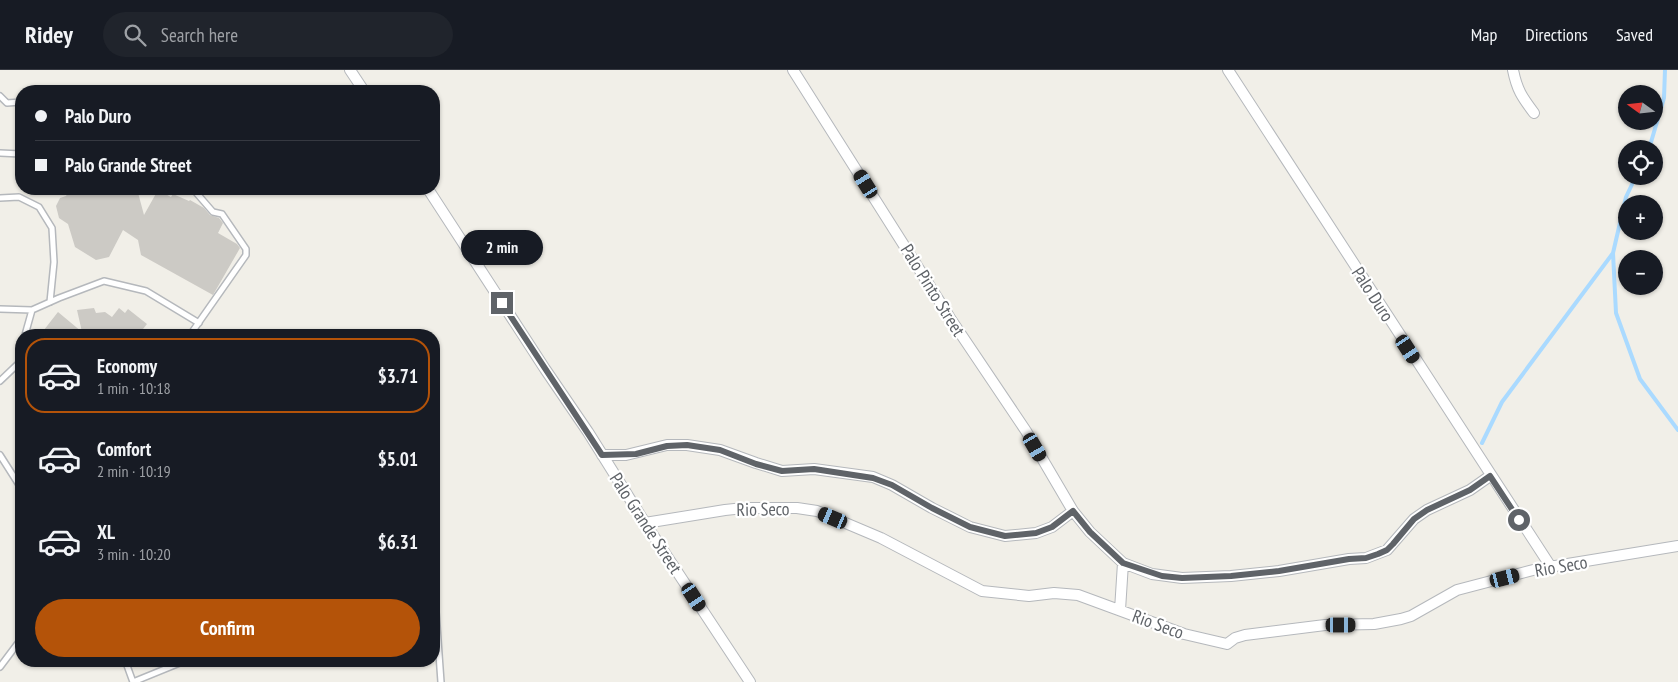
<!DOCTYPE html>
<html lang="en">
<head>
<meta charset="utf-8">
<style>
  :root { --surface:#171b24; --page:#20242c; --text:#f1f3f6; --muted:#9ea1a6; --line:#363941; --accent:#b45309 }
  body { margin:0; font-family:"PT Sans Narrow",sans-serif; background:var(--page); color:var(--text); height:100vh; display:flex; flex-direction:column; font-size:19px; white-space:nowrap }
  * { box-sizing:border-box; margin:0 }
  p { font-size:16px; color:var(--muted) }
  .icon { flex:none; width:28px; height:28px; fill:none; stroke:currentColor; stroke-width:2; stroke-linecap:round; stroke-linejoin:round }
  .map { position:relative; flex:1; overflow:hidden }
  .details { position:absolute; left:15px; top:259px; width:425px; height:338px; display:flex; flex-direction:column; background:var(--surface); border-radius:20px; box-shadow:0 1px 4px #0004 }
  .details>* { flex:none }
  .hud { position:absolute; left:15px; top:15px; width:425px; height:110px; border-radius:20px; box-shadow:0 1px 4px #0004; display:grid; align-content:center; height:110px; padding:0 20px; background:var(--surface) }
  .needle { width:32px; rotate:285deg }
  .buttons { position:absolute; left:1618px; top:15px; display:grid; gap:10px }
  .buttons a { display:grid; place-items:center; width:45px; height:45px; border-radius:50%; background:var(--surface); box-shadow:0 1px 4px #0004; font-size:25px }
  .end { position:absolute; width:22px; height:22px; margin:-11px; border:6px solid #5f6368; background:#fff; box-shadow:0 0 0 2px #fff }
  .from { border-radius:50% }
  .bubble { position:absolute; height:35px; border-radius:18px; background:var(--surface); box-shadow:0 1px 4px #0004; font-size:16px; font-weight:800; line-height:35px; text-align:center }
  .car { position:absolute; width:15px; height:30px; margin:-15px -8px; border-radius:6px; box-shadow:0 0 4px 1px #0007; background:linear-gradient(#222 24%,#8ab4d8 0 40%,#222 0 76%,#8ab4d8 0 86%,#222 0) }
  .hud b { display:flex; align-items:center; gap:18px; height:48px; font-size:19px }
  .hud b+b { border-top:1px solid var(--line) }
  .hud i { width:12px; height:12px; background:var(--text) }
  ul { padding:9px 0 0; list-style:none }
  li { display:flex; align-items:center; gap:15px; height:75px; margin:0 10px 8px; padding:0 10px; border:2px solid transparent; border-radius:20px }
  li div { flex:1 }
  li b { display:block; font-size:19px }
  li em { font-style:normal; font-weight:800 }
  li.selected { border-color:var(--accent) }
  li>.icon { width:45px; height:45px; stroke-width:1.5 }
  .action { display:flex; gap:10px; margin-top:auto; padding:10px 20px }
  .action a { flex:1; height:58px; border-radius:30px; background:var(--accent); color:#fff; font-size:20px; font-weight:800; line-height:58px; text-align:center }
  header { display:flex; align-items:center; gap:30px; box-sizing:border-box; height:70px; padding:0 25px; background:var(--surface); border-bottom:1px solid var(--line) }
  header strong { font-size:24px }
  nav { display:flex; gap:28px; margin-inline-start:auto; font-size:18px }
  .search { width:350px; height:45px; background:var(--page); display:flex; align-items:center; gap:12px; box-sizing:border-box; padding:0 18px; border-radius:28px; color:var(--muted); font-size:19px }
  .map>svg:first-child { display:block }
</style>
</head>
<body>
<header>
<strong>Ridey</strong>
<div class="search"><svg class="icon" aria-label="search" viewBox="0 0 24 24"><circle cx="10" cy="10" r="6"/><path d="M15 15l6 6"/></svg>Search here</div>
<nav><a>Map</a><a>Directions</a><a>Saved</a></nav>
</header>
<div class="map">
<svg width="1678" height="612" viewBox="0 0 1678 612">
  <rect width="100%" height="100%" fill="#f1efe8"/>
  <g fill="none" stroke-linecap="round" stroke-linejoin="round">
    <path stroke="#aadaff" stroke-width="4" d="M1649,79L1664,28L1665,0
      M1636,106L1626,127L1613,183L1616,243L1640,309L1678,360
      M1482,373L1502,332L1613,183"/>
  </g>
  <path fill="#cccac5" d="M70,119H137L144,145L158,120L171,127L173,124L189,131L190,130L204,138L210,145L219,148L223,153L218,163L237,174L240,178L213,225L141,185L138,170L123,160L109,187L96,190L75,177L68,154L59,148L56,136L60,128L66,126Z
    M94,238L96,243L105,242L112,247L119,238L125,243L128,239L147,254L143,259L151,265H40L58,242L82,262L77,240Z"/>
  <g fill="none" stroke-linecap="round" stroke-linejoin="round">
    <defs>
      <path id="lane" d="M0,26L7,33L21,32
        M0,83L21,84
        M0,128L19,127L39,137L52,158L54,192L50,232
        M0,239L32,240L59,228L104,211L146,221L199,253
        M25,265L32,240
        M190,265L246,185V179L222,144L213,142L193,119
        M0,311L21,291
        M0,385L21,418
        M434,533L436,542L441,612
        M125,590L133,612
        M0,597L21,569
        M133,612L187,590H253L268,593L285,590"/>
      <path id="street" d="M350,0L364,21
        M793,0L950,248L1026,361L1073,441L1090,462L1123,493L1152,504L1182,508L1231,506L1279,501L1349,489L1366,488L1387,480L1414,449L1427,440L1470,420L1490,406
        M1228,0L1551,497
        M1513,0C1517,20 1522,27 1534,43
        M428,119L545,299L588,362L645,453L750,612
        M602,385H626L667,375H687L720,380L756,393L782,401L814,399L873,407L892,415L932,438L970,457L1005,466L1036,463L1052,457L1073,441
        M645,453L725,440L744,438H797L817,441L881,468L982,521L1029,526L1054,523L1078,525L1184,564L1227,574L1235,568L1245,565L1325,555L1374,554L1401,549L1411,546L1457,520L1537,499L1678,476
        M1120,540L1123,493"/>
    </defs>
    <use href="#lane" stroke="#b5b8bc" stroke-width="8"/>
    <use href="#street" stroke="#b5b8bc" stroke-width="12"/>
    <use href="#lane" stroke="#fff" stroke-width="5"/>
    <use href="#street" stroke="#fff" stroke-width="10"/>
  </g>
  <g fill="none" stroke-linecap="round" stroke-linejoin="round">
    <path stroke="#5f6368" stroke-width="6" d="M502,233L602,385L636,384L667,376L687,375L720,380L756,394L782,401L814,399L873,408L892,415L932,438L970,457L1005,466L1036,463L1052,457L1073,441L1090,462L1123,493L1162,506L1182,508L1231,506L1279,501L1349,489L1366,488L1378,484L1387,480L1393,474L1414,449L1427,440L1470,420L1490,406L1519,450"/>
  </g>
  <g text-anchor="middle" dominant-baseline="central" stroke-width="4.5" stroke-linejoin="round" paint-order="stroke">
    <g font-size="18" fill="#5f6368" stroke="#fff">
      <text transform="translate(933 220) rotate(58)">Palo Pinto Street</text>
      <text transform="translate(1373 224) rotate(57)">Palo Duro</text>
      <text transform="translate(763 439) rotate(-1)">Rio Seco</text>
      <text transform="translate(646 453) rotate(57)">Palo Grande Street</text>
      <text transform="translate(1561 496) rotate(-10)">Rio Seco</text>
      <text transform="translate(1158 554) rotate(20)">Rio Seco</text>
    </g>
  </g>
</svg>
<div class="buttons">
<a><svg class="needle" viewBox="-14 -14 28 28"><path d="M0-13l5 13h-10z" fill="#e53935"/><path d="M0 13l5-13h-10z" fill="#9ea1a6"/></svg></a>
<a><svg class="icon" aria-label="locate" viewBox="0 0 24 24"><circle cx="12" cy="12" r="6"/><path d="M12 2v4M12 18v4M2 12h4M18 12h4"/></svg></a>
<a>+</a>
<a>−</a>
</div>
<i class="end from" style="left:1519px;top:450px"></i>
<i class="end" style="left:502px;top:233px"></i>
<div class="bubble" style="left:461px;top:160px;width:82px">2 min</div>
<i class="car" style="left:866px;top:114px;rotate:328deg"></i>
<i class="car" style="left:1408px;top:279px;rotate:147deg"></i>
<i class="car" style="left:1035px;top:377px;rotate:150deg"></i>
<i class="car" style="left:833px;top:448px;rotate:293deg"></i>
<i class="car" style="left:1505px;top:508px;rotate:76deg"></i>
<i class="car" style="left:694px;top:527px;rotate:147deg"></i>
<i class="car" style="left:1341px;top:555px;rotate:90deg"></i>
<div class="hud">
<b><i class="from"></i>Palo Duro</b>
<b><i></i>Palo Grande Street</b>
</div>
<section class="details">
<ul>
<li class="selected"><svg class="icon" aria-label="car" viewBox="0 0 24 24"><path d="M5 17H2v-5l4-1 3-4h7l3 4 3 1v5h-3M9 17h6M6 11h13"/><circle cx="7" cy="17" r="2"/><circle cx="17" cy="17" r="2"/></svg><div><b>Economy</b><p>1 min · 10:18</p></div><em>$3.71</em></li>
<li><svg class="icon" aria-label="car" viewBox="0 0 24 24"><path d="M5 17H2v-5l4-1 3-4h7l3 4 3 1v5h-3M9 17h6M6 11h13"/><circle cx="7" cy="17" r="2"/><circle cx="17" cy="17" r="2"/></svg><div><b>Comfort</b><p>2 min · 10:19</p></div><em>$5.01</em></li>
<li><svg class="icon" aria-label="car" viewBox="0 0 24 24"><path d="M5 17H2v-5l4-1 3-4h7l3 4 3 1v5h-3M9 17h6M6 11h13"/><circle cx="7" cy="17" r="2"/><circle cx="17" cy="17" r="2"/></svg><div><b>XL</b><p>3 min · 10:20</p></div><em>$6.31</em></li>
</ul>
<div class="action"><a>Confirm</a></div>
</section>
</div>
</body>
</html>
